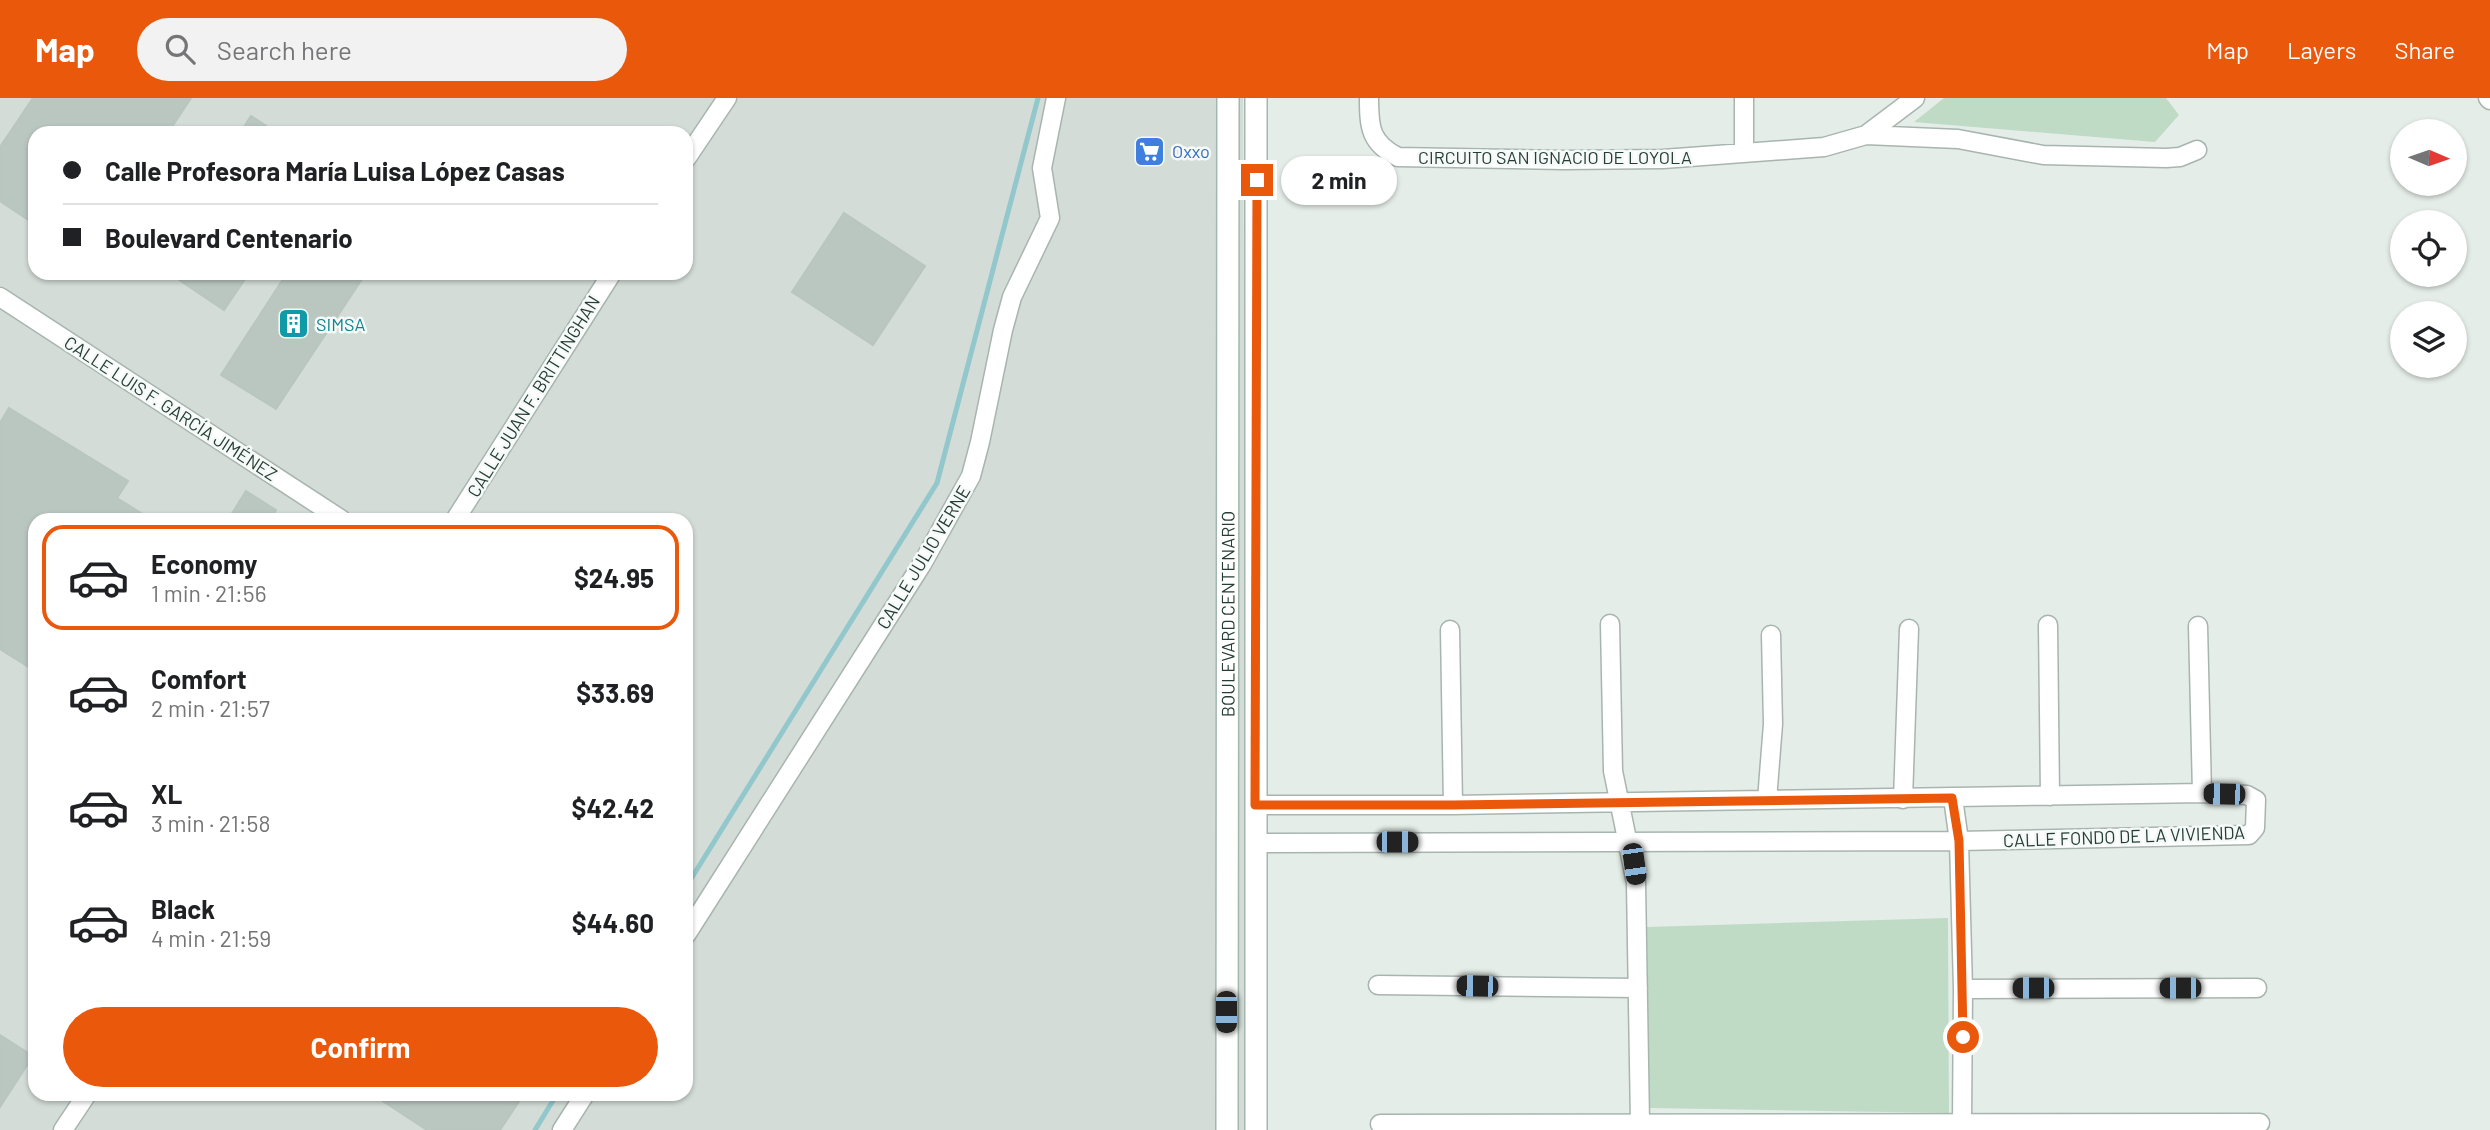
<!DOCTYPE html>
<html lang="en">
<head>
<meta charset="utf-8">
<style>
  :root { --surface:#fff; --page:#f2f2f2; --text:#202124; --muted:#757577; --line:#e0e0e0; --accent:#ea580c }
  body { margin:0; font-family:Barlow,sans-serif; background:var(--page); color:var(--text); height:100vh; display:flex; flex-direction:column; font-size:26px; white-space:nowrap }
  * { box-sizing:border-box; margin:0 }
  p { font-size:23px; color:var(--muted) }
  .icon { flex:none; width:38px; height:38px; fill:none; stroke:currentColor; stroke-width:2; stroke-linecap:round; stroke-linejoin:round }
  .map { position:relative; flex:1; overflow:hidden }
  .panel { position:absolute; left:28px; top:415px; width:665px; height:588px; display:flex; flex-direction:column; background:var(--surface); border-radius:21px; box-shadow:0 2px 5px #0004 }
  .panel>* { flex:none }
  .hud { position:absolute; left:28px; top:28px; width:665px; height:154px; border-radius:21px; box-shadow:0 2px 5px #0004; display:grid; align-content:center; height:154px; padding:0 35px; background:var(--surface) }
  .needle { width:46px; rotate:92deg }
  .tools { position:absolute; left:2390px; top:21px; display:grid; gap:14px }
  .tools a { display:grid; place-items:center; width:77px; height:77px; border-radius:50%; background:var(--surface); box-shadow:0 2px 5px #0004; font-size:35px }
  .end { position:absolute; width:32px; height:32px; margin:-16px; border:9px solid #ea580c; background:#fff; box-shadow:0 0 0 4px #fff }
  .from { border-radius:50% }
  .bubble { position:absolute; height:49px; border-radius:24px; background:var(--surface); box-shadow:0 2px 5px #0004; font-size:23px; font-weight:700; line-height:49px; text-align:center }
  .car { position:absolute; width:21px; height:42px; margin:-21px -10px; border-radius:9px; box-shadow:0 0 5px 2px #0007; background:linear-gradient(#222 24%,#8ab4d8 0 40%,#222 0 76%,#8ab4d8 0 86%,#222 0) }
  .hud b { display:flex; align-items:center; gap:24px; height:66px; font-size:26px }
  .hud b+b { border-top:2px solid var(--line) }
  .hud i { width:18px; height:18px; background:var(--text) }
  ul { padding:12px 0 0; list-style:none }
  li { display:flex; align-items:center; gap:21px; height:105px; margin:0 14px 10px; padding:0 21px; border:4px solid transparent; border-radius:21px }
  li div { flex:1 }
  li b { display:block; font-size:26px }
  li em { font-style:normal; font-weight:700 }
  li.selected { border-color:var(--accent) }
  li>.icon { width:63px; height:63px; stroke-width:1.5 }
  .cta { display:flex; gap:14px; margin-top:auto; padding:14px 35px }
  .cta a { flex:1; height:80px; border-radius:42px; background:var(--accent); color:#fff; font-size:28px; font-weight:700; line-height:80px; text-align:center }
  header { display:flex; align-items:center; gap:42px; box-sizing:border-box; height:98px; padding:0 35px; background:var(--accent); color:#fff }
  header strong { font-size:33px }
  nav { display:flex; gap:38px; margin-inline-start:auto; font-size:24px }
  .search { width:490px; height:63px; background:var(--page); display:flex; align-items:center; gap:18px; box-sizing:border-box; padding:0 24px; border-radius:38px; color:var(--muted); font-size:26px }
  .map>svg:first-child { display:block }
</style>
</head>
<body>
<header>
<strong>Map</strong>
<div class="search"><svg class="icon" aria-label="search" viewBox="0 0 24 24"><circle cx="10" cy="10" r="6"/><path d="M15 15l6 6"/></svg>Search here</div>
<nav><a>Map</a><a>Layers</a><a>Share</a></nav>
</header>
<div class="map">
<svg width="2490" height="1032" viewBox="0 0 2490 1032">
  <rect width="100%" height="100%" fill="#e5ede8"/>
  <path fill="#d3dcd7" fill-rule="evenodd" d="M0,0H1243L1248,1032H0ZM35,35H686V175H35ZM35,422H686V996H35Z"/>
  <path fill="#c0dbc5" d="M1944,0H2166L2179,17L2155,44L1914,24Z
    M1948,820L1949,1015L1649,1010L1647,829Z"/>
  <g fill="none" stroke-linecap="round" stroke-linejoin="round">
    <path stroke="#92c7cc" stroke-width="5" d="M686,789L937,385L1038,0
      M535,1032L557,996"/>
  </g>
  <path fill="#bac7c1" stroke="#b8c6bf" stroke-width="2" d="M33,0H191L168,35H35V115L30,123L0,103V49Z
    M251,18L277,35H240Z
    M844,115L925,168L873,247L792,194Z
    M169,175H249L224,212Z
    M287,175H366L276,311L221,277Z
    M9,310L128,383L117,400L152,422H35V573L0,551V325Z
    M246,393L276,412L270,422H228Z
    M0,937L33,958L0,1009Z
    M372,996H524L500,1032H427Z"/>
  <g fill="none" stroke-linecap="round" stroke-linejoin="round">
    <defs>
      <path id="street" d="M1369,0C1369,29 1370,45 1398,59L1563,62L1663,61L1824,49L1866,37L1958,41L2043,57L2166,60L2180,59L2197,52
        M2488,0L2490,2
        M1866,37L1915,0
        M1744,55V0
        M686,61L727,0
        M0,199L342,422
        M455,422L612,175
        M1610,526L1613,673L1636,785L1640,1025
        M2048,527L2050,698
        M2198,528L2202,695
        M1450,532L1453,707
        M1953,700L1959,743L1963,891L1962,1025
        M1903,701L1909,531
        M1767,702L1773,626L1771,537
        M1255,707H1453L2202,695L2247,697L2256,702L2255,730L2249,737L1959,743L1255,745
        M686,837L922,466L971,378L980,344L1003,232L1012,199L1050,120L1042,70L1056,0
        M1378,887L1638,890
        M1963,891L2257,890
        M1380,1026L2260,1025
        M63,1032L87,996
        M562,1032L585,996"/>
      <g id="secondary">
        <path d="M1256,0V1032"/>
        <path id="s1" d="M1227,1032L1228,0"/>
      </g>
    </defs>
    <use href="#street" stroke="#a8b5af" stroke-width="21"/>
    <use href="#secondary" stroke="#a4b7af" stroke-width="24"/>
    <use href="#street" stroke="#fff" stroke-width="18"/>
    <use href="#secondary" stroke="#fff" stroke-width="21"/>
  </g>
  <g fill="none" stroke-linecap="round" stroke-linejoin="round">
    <path stroke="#ea580c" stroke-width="9" d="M1257,82L1255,707H1453L1952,700L1959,743L1963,939"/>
  </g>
  <defs>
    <symbol id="supermarket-square" viewBox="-11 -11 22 22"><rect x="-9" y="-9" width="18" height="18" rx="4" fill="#3f7fe0" stroke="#f5f9f7"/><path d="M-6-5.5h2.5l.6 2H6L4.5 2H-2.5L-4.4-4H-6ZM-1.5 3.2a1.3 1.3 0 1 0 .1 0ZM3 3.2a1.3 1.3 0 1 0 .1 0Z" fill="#fff"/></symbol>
    <symbol id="building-square" viewBox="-11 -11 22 22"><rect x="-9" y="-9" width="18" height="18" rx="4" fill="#0f9aa8" stroke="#f5f9f7"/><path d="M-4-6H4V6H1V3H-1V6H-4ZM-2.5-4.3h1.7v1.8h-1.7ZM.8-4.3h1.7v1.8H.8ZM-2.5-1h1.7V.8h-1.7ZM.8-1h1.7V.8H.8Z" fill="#fff"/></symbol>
  </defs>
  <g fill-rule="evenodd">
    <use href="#supermarket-square" x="1132" y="36" width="35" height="35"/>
    <use href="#building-square" x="276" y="208" width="35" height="35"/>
  </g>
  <g text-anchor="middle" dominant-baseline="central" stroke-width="5" stroke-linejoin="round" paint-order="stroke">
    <g font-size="18" fill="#366cbe" stroke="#f5f9f7" text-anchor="start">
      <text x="1172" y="53">Oxxo</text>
    </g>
    <g font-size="18" fill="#263d35" stroke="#f5f9f7">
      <text x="1555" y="59">CIRCUITO SAN IGNACIO DE LOYOLA</text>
      <text transform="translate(533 298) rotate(-58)">CALLE JUAN F. BRITTINGHAN</text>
      <text transform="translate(171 310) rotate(33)">CALLE LUIS F. GARCÍA JIMÉNEZ</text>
      <text transform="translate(923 459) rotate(-59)">CALLE JULIO VERNE</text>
      <text stroke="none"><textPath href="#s1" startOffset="516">BOULEVARD CENTENARIO</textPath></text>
      <text transform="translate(2124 738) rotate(-2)">CALLE FONDO DE LA VIVIENDA</text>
    </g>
    <g font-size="18" fill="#0d838f" stroke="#f5f9f7" text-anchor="start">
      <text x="316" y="226">SIMSA</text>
    </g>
  </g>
</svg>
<div class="tools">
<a><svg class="needle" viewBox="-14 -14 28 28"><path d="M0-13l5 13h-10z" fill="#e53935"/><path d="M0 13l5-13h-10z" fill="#757577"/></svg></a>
<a><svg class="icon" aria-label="locate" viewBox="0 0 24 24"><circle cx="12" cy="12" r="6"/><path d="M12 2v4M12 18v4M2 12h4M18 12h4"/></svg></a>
<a><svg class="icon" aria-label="layers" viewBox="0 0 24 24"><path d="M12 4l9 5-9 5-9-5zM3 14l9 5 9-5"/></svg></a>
</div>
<i class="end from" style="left:1963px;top:939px"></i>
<i class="end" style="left:1257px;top:82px"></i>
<div class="bubble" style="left:1281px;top:58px;width:116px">2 min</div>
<i class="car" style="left:2224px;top:696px;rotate:271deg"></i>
<i class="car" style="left:1397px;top:744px;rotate:90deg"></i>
<i class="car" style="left:1634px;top:766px;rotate:172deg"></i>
<i class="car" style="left:1477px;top:888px;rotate:271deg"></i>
<i class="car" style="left:2033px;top:890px;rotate:270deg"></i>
<i class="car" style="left:2180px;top:890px;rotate:270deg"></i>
<i class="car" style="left:1226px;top:914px;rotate:180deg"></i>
<div class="hud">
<b><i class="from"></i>Calle Profesora María Luisa López Casas</b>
<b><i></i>Boulevard Centenario</b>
</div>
<section class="panel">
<ul>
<li class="selected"><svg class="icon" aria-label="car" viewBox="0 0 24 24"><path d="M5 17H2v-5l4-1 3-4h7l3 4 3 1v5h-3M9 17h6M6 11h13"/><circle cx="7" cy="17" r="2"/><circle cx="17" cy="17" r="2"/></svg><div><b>Economy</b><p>1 min · 21:56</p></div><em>$24.95</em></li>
<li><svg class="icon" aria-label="car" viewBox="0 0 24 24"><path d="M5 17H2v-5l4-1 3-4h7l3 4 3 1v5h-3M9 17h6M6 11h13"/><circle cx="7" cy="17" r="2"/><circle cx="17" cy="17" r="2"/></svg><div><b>Comfort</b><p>2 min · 21:57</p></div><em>$33.69</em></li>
<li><svg class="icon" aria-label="car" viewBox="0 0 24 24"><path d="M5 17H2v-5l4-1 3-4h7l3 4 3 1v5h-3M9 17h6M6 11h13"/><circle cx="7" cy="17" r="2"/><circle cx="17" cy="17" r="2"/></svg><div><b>XL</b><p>3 min · 21:58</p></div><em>$42.42</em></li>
<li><svg class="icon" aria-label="car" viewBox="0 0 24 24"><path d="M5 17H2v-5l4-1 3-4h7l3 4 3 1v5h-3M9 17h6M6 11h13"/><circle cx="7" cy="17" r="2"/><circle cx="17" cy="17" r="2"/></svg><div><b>Black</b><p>4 min · 21:59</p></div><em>$44.60</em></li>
</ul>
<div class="cta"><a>Confirm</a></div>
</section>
</div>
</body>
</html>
